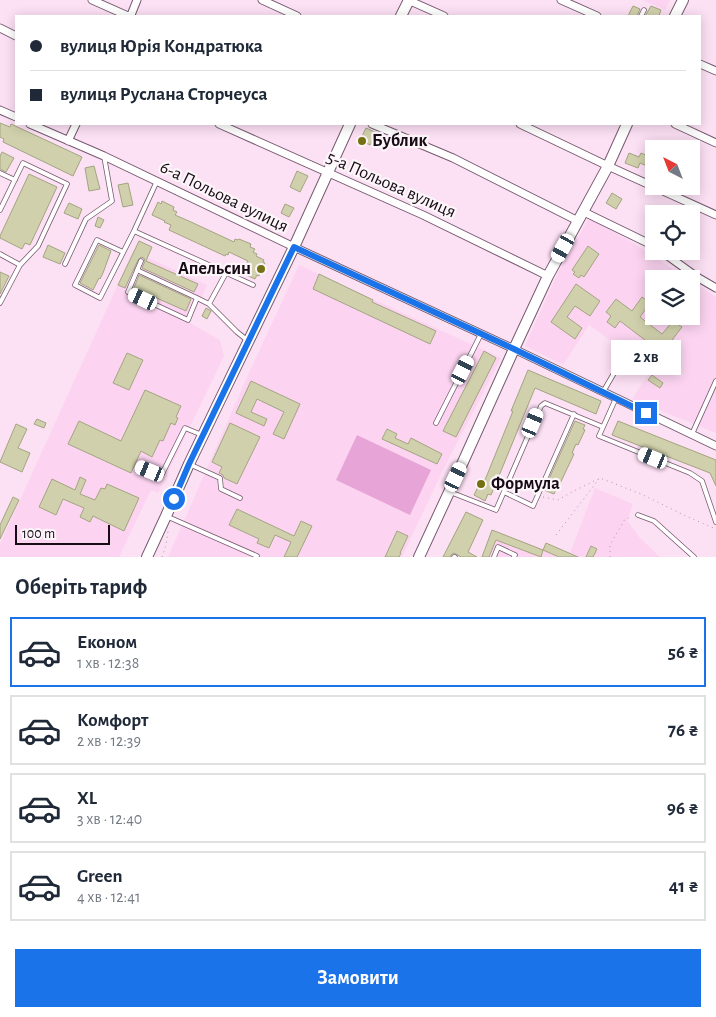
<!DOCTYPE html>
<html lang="uk">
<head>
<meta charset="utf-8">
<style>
  :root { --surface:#fff; --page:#f6f6f7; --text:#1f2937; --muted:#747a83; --line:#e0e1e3; --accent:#1a73e8 }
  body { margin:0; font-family:"Alegreya Sans",sans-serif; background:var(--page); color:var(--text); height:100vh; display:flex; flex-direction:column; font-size:19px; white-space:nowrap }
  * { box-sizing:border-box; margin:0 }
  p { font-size:16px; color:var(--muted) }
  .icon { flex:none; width:28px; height:28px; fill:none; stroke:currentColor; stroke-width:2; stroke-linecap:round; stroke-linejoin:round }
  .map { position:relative; height:557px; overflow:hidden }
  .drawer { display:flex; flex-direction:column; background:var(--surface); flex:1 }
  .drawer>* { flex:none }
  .banner { position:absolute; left:15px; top:15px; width:686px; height:110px; border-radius:0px; box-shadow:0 2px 12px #0003; display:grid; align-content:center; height:110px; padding:0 15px; background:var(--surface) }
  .needle { width:32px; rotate:318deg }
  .controls { position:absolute; left:645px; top:140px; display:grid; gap:10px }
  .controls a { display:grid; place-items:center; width:55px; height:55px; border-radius:0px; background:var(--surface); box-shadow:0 2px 12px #0003; font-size:25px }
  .scale { position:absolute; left:15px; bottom:12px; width:95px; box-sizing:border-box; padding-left:5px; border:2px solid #170c14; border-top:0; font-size:14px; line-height:18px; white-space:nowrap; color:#170c14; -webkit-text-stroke:4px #fcf5f9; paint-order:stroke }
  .end { position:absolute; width:22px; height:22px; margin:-11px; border:6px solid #1a73e8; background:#fff; box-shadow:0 0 0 2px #fff }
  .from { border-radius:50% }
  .bubble { position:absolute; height:35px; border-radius:0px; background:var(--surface); box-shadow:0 2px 12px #0003; font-size:16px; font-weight:700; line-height:35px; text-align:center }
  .car { position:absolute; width:15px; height:30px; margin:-15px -8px; border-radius:6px; box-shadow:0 0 4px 1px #0007; background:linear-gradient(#fff 24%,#345 0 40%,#fff 0 76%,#345 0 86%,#fff 0) }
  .banner b { display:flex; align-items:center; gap:18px; height:48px; font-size:19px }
  .banner b+b { border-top:1px solid var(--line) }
  .banner i { width:12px; height:12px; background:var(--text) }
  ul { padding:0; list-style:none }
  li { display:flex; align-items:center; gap:15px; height:70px; margin:0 10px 8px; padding:0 5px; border:2px solid var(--line); border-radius:0px }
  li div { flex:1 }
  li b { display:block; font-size:19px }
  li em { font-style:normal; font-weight:700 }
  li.active { border-color:var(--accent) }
  li>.icon { width:45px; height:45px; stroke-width:1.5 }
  h2 { padding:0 15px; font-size:22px; line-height:60px }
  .button { display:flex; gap:10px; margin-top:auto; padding:10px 15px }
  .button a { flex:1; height:58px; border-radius:0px; background:var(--accent); color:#fff; font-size:20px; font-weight:700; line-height:58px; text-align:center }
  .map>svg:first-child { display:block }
</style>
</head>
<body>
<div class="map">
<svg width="716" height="557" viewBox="0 0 716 557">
  <rect width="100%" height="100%" fill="#fce0f4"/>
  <path fill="#fcd4f1" d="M643,0H670L665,10Z
    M589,218L633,243L688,279H654V316H691V281L716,297V433L632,399L651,370L589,325L563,365L525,346L559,270Z
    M134,249L147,255L146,257L207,285L190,323L220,340L224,356L158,493L151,490L119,557H0V544Z
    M299,265L501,358L443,470L402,557H168L247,377Z
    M595,488L633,504L627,520L639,537L660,557H482L492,530L543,550L546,543L570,553Z"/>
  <path fill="#e6a5d6" d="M357,435L431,470L410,515L336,480Z"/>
  <path fill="#d0d0ac" stroke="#a3a481" d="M633,6L640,9L637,16H628Z
    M651,6L661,10L659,16H645Z
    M0,123L10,127L11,124L82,157L73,176L3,142L4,139L0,137Z
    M366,128L377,133L370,145L360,140Z
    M2,152L14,158L6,172L0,169V156Z
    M629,153L639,157L641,153L653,158L649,167L640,163L638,168L625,163Z
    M94,166L100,189L89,191L85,168Z
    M297,171L308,176L300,192L290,187Z
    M29,174L57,187L30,245L25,243L22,249L0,238V236Z
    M128,183L133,205L123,207L118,185Z
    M612,193L622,199L616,209L606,203Z
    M162,201L174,207L173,210L177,212L175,215L191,222L234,242L235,239L238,240L239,239L251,244L250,247L255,249L253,252L257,254L256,256L264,260L263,262L265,263L259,276L257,275L255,279L244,274L245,272L243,271L248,261L229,252L228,255L226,254L225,256L169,230L171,225L164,222L165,221L152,215L158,202L161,204Z
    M69,203L82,209L78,219L64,213Z
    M285,204L294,208L289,217L281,213Z
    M98,217L104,220L100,228L95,226Z
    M139,241L152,247L146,261L198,284L194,292L142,268L145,261L144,258L141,257L138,260L125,288L118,285Z
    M48,245L65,253L60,264L43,257Z
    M99,245L111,251L103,273L100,279L99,278L93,290L80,283Z
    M588,246L599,254L584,277L581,275L579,278L573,274L575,272L572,270Z
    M0,272L9,276L0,294Z
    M319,274L373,300L372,302L436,331L430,344L313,289Z
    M139,275L191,299L186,311L134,288Z
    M576,284L600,301L590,316L575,306L567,317L582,328L575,339L551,322Z
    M642,297L650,303L640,317L662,334L673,321L682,327L662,353L620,321L615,328L607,322L611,316L606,312L616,299L632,311Z
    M206,308L211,311L207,319L202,316Z
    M484,351L496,358L456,437L443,431Z
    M127,353L143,360L129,390L113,383Z
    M528,370L601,401L596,414L535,388L494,488L491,495L488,494L485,501L474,495L482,479L485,480L513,411H511Z
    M652,375L663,383L660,388L648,380Z
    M251,381L300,404L284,439L273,434L284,412L257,399L251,412L267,419L264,426L236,413Z
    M145,390L181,406L176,417L178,418L175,425L171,423L163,441L160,440L152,457L141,451L131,473L68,444L79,421L121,441Z
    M37,419L46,423L44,428L34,424Z
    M575,421L585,425L583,429L585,430L578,445L576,444L572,453L574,454L557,490L556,489L554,494L544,490Z
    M618,421L716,460V486L710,473L612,435Z
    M230,423L260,437L237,484L224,478L223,475L219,473L222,467L212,462Z
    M16,424L27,429L18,448L30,453L22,472L0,462Z
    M387,429L397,434L395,438L408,444L411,438L442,454L437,464L382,439Z
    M80,477L86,480L80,494L95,500L101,488L105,489L107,484L139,498L124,531L93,516L90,522L80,517L84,508L63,499L56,515L39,507L52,479L75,490Z
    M13,497L19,500L0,539V525Z
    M237,509L294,536L301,521L312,526L297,557H284L291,542L275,535L269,548L257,543L259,539L229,525Z
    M466,512L483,520L468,552L477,557H461L454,553L451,555L450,557H443Z
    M492,530L543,550L541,557L496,540L489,557H482Z
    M397,531L408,536L400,553H401L399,557H385Z
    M546,543L578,557H559L543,550Z
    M591,546L597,549L593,557H586Z"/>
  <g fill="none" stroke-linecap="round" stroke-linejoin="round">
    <defs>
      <path id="lane" d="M641,16L644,10
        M0,173L15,180
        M157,181L134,231L253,285
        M0,210L23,163L67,184L38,246L20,265L0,303
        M123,252L97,240L75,285L100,298L134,231
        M0,254L20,265
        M141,261L128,292L188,320L197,298L209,304
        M65,264L86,219L112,201L104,156
        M137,270L197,298
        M226,273L209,304L237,332L247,340
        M603,392L631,344
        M616,398L599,436L690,473L702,481L716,522
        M436,423L481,334
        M692,434L716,381
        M189,464L220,478L221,489L240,498
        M139,466L161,476L185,428L202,435
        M450,492L496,510L541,406L545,403L603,427
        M504,492L533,506L574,414
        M638,515L654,521L694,557
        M166,516L257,556L256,557
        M454,557H455
        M494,557L498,547L515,555L514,557"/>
      <path id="street" d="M92,0L128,16
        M262,0L297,16
        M408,0L444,16
        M561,0L597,16
        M128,16L131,15L137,0
        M0,28L16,36
        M700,64L716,71
        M0,110L16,117
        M30,124L104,156L294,247L514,349L716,446
        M219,124L423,215L548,276
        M372,124L453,158L578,221
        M520,124L608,166L716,215
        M675,124L716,143
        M68,141L76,124
        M584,212L654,246
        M661,251L697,277L716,288"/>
      <path id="secondary" d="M401,16L409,0
        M675,16L683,0
        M147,557L166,516L189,464L294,247L350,124
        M419,557L463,462L514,349L548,276L608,166L627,124"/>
    </defs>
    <use href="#lane" stroke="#775a6f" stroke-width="5.5"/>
    <use href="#street" stroke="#775a6f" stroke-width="9"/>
    <use href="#secondary" stroke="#775a6f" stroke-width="12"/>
    <path stroke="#ae98a8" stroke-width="1" stroke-dasharray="1 4" stroke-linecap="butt" d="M543,497L558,500L570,493L600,478L641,494L688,517L716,529
      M556,535L599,479
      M162,557L166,545L168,531
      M610,557V545L625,519L632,517"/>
    <use href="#lane" stroke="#fff" stroke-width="4"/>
    <use href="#street" stroke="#fff" stroke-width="7"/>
    <use href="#secondary" stroke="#fff" stroke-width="10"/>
  </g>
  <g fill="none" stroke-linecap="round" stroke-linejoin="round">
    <path stroke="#1a73e8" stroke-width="6" d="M174,499L189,464L294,247L514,349L646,413"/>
  </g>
  <g fill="#737113" stroke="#fcf5f9" stroke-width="2">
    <circle cx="362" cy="141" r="5"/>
    <circle cx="261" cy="269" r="5"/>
    <circle cx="481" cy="484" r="5"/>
  </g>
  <g text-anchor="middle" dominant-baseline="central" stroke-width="4.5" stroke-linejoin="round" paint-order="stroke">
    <g font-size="18" font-weight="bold" fill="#170c14" stroke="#fcf5f9" text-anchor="start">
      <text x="372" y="141">Бублик</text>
      <text x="251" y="269" text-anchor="end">Апельсин</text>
      <text x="491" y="484">Формула</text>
    </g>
    <g font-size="18" fill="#170c14" stroke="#fcf5f9">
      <text transform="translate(391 185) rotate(24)">5-а Польова вулиця</text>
      <text transform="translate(224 197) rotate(26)">6-а Польова вулиця</text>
    </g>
  </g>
</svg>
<div class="controls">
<a><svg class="needle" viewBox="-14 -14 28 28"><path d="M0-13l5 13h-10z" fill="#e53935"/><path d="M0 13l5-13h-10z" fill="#747a83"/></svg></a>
<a><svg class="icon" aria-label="locate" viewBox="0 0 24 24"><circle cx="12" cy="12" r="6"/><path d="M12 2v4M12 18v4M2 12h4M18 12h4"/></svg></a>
<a><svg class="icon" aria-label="layers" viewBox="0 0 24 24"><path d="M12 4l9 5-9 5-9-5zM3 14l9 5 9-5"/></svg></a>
</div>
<div class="scale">100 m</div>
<i class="end from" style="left:174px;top:499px"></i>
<i class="end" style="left:646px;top:413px"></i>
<div class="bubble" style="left:611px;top:340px;width:70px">2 хв</div>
<i class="car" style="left:563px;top:248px;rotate:209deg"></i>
<i class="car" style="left:143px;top:299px;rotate:295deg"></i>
<i class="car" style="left:463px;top:370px;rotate:27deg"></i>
<i class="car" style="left:533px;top:423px;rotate:23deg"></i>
<i class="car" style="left:653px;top:458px;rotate:292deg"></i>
<i class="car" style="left:150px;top:471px;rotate:292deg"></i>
<i class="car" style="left:456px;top:477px;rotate:25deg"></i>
<div class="banner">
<b><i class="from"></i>вулиця Юрія Кондратюка</b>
<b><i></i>вулиця Руслана Сторчеуса</b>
</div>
</div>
<section class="drawer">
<h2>Оберіть тариф</h2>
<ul>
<li class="active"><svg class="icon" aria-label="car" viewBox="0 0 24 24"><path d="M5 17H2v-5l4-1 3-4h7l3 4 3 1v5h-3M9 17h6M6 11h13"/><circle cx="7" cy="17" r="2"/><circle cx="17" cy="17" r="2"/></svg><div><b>Економ</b><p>1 хв · 12:38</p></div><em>56 ₴</em></li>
<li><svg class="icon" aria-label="car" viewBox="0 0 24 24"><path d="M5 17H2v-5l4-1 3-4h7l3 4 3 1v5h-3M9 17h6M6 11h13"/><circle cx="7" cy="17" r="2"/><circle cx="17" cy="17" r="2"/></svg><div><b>Комфорт</b><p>2 хв · 12:39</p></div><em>76 ₴</em></li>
<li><svg class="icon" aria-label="car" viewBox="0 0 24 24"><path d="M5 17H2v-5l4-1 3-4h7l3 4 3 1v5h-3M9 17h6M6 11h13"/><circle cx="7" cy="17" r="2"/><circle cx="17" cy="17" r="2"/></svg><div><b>XL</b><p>3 хв · 12:40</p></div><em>96 ₴</em></li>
<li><svg class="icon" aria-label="car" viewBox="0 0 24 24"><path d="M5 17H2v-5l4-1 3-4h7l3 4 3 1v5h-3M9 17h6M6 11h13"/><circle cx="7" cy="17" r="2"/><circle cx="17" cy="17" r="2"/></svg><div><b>Green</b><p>4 хв · 12:41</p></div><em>41 ₴</em></li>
</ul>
<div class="button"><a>Замовити</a></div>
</section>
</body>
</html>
